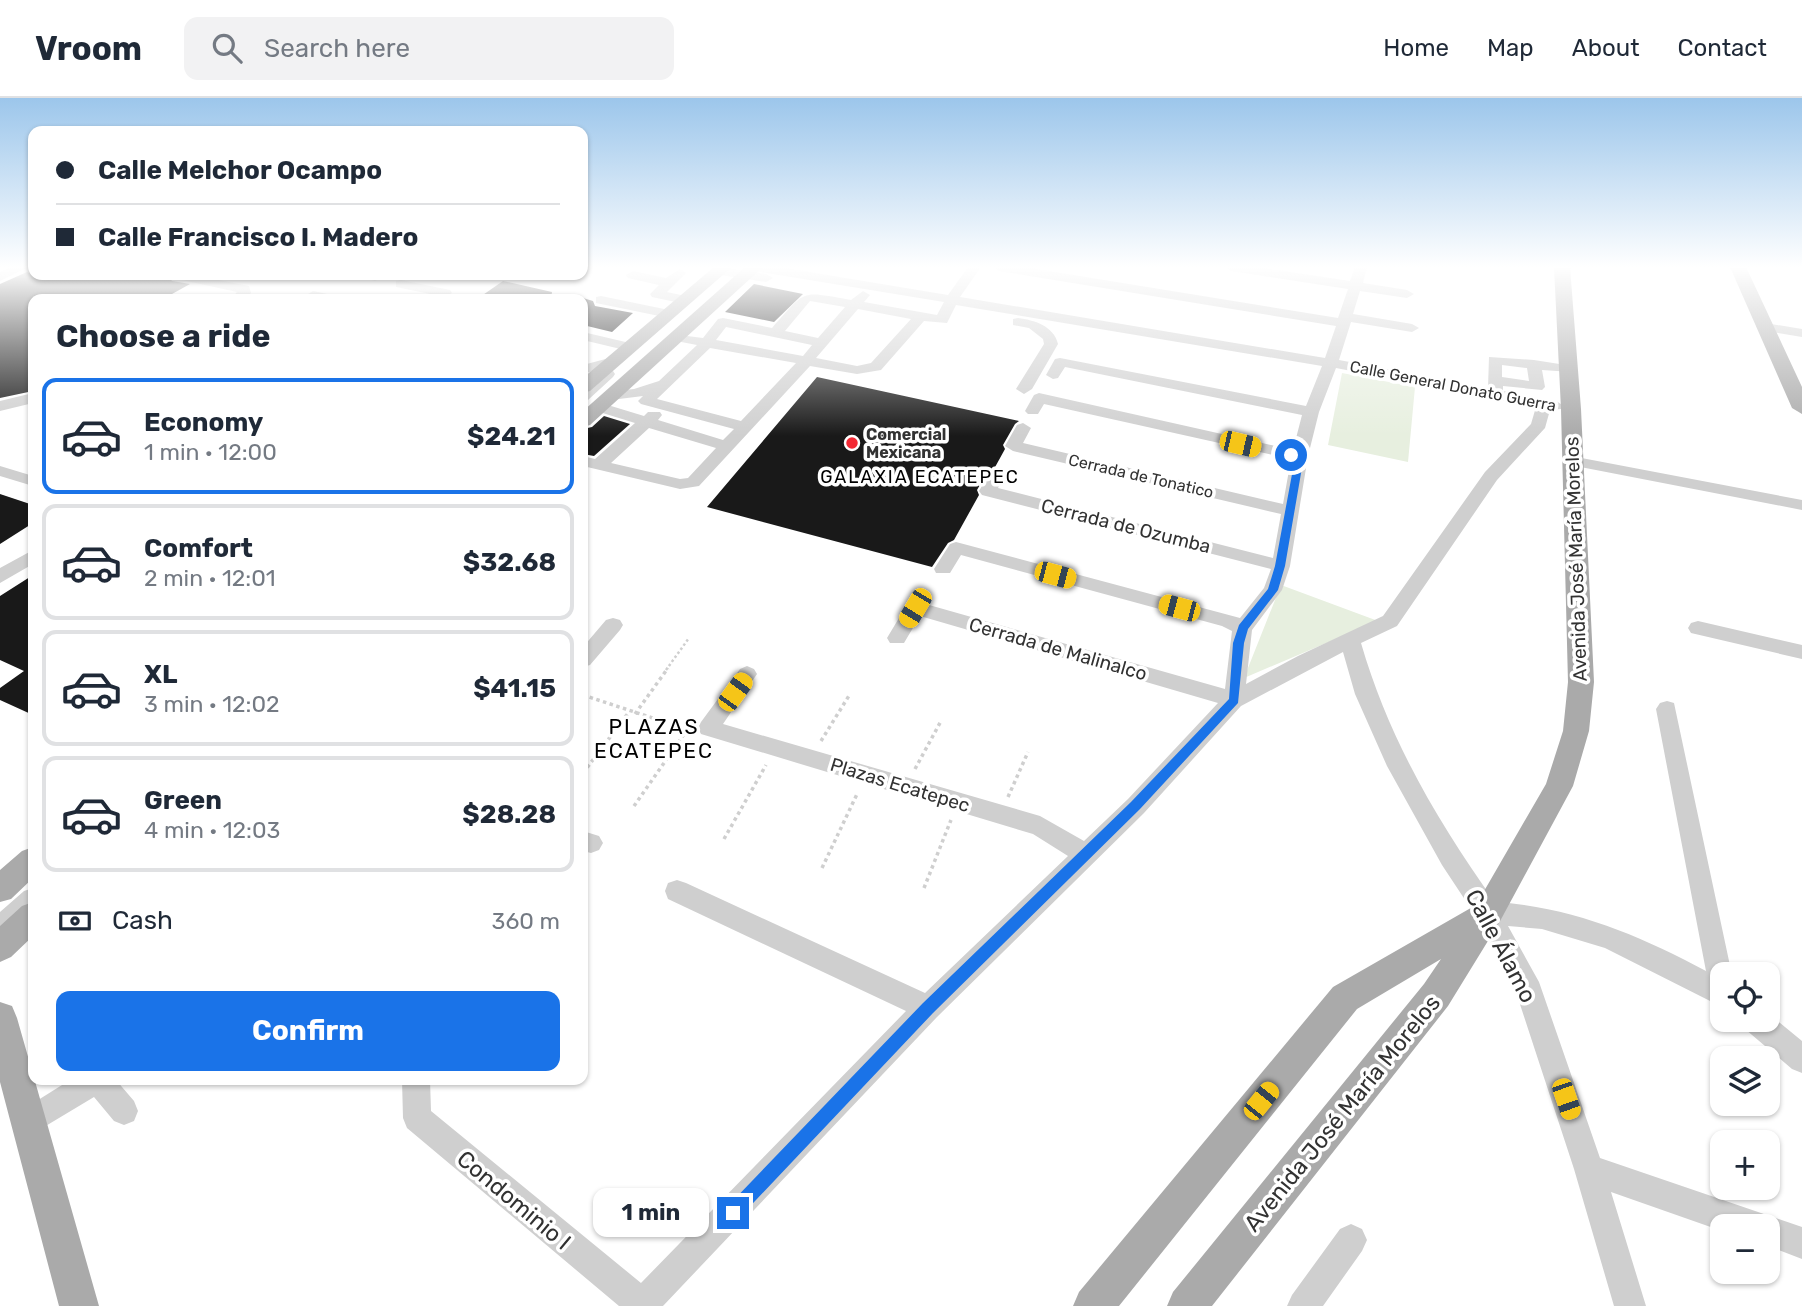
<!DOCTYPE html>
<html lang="en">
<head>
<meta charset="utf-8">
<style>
  :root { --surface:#fff; --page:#f2f2f3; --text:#1f2937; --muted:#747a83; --line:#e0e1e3; --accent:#1a73e8 }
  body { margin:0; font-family:Rubik,sans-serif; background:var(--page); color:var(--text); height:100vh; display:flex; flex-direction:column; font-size:26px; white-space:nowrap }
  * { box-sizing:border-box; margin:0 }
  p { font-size:23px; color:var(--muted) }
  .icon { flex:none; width:38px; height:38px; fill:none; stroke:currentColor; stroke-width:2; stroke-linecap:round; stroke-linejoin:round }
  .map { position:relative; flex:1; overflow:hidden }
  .side { position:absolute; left:28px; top:196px; width:560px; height:791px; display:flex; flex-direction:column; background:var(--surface); border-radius:14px; box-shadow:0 2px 5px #0004 }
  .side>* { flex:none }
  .hud { position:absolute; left:28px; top:28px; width:560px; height:154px; border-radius:14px; box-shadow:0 2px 5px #0004; display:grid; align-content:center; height:154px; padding:0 28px; background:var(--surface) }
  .tools { position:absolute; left:1710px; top:864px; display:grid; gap:14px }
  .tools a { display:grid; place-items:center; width:70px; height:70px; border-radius:14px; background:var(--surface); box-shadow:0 2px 5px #0004; font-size:35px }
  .end { position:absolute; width:32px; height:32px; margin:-16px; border:9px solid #1a73e8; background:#fff; box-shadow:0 0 0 4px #fff }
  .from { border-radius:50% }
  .bubble { position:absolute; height:49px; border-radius:14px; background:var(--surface); box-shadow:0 2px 5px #0004; font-size:23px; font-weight:700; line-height:49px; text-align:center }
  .car { position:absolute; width:21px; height:42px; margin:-21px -10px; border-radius:9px; box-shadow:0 0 5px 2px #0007; background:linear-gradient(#f5c518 24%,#345 0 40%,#f5c518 0 76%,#345 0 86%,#f5c518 0) }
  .hud b { display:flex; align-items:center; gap:24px; height:66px; font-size:26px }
  .hud b+b { border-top:2px solid var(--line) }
  .hud i { width:18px; height:18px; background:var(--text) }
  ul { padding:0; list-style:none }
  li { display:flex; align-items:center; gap:21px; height:116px; margin:0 14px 10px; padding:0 14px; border:4px solid var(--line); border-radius:14px }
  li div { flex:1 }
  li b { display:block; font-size:26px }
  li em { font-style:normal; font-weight:700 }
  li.selected { border-color:var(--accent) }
  li>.icon { width:63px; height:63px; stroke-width:1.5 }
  h2 { padding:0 28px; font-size:32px; line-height:84px }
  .pay { display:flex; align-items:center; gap:18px; height:77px; padding:0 28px; font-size:26px }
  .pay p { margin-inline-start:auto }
  .button { display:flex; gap:14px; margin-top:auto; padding:14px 28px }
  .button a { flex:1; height:80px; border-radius:14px; background:var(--accent); color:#fff; font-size:28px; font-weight:700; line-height:80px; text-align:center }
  header { display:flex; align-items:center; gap:42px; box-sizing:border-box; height:98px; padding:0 35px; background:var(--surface); border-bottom:2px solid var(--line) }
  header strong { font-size:33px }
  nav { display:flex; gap:38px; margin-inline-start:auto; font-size:24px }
  .search { width:490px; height:63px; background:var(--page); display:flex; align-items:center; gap:18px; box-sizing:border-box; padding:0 24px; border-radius:14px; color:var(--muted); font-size:26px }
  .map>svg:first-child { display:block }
</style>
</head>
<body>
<header>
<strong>Vroom</strong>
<div class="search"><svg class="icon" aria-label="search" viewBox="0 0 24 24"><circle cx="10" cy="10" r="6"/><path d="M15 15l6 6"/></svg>Search here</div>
<nav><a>Home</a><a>Map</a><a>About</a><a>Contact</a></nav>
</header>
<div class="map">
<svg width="1802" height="1208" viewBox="0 0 1802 1208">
  <rect width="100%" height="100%" fill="#fff"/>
  <path fill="#e7efdf" d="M1342,275L1415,289L1408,364L1328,347Z
    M1281,487L1378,523L1244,580Z"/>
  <path fill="#191919" d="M27,174L33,177H168L172,183L190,186L163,201H33V293L0,300V186Z
    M503,183L552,194L551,201H477Z
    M754,186L803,196L774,224L725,214Z
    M583,200L593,203L595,208L633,215L612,234L583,227Z
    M817,279L1019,323L1015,326L1003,347L1005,351L994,371L988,373L977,392L979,397L954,442L948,445L932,469L707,409Z
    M604,318L630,326L594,358L583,356V331L592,329Z
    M0,396L33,407V425L0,446Z
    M33,477V617L0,602V590L24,573L0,562V498Z"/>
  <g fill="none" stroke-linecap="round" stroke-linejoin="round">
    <path stroke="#cfcfcf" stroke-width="2.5" stroke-dasharray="2.5 2.5" stroke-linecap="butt" d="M666,572L689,540"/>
    <path stroke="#cfcfcf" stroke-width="3.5" stroke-dasharray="3.5 3.5" stroke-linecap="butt" d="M583,597L689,632
      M635,616L668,570
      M821,643L850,596
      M915,671L941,623
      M583,675L629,614
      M1008,699L1028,654
      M634,708L687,632
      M724,741L766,667
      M822,770L858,694
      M924,790L951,722"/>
    <path fill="#cfcfcf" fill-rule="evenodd" d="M11,169H28L0,183V174Z
      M720,169L766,176L773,180L766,184L715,176L714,173Z
      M749,169H779L948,197L968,169H981L960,199L1325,260L1336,228L999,173L993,169H1024L1338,220L1348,191L1231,173L1225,169H1257L1350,183L1355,169H1367L1363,185L1407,192L1414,196L1407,200L1360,193L1353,216L1412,226L1419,230L1412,234L1351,224L1339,262L1488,290L1489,259L1534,262L1572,268L1574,271L1572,274L1542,272L1545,289L1542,292L1503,288V293L1556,303L1564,308L1561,311L1550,312L1545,330L1497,382L1397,528L1361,545C1389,641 1437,723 1495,804C1571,809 1639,837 1706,873L1656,611L1660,605L1667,603L1674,605L1732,877H1722V909L1605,850L1542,831L1508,828L1539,884L1600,1060L1802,1129V1161L1768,1148V1129H1722V1133L1611,1094L1646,1208H1614L1574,1071L1514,888L1479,823L1442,767L1387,668L1355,596L1343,554L1241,608L1144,715L937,919L663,1208H619L407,1030L403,1020L402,982H430L431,1013L641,1185L906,913L668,801L665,793L668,785L677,782L686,785L925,895L1068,758L1033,736L701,636L698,630L701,624L740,571L747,568L754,571L757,576L723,626L1040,718L1084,743L1128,701L1218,605L920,518L904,545H890L887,540L908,505L915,503L1225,591L1232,533L1222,528L961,457L950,475H936L934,471L950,446L956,444L1240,520L1264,490L1271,471L982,397L979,393L990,374L996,373L1004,378L998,390L1273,460L1281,416L1013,353L1005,348L1017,327L1023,325L1031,330L1023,345L1283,406L1291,361L1044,306L1038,316H1028L1025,313L1034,297L1039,295L1293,352L1302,317L1065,269L1058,280L1053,281L1046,277L1055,261L1060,260L1306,308L1322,268L956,207L947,225L924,223L881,272L857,276L810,268L699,388L680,391L583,368V358L595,361L635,325L593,312L590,309L598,304L644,318L648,314H660L662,317L658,322L723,342L734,331L641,306L638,303L643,298L611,302L603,297L606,294L634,291L659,283L697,247L671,242V236L703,240L718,221L723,220L772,230C807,191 799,193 851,202L863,193L870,197L864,204L937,217L944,204L755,173ZM810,203L845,209L818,240L785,233ZM858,211L911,221L871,265L857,268L816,260ZM726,229L812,247L803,258L716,242ZM710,250L796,265L741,323L657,301ZM1502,267L1527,270L1529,283L1502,279ZM1336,270L1536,309L1531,326L1485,374L1383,518L1298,558L1246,586L1252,532L1282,492L1290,468L1308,358L1319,314ZM649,330L716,350L688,380L680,381L611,365Z
      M680,171L686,175L667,194L690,199V205L685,206L652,199L650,196L659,187L628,180L626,177L633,173L666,180Z
      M171,177H193L244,187L249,188L251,195L245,201H231L237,194L173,180Z
      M357,177H380L382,179L375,183Z
      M401,182L450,192L452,195L445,199L396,189V183Z
      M313,193L337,198L339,201H300Z
      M601,198L669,212L676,216L669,220L596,205V199Z
      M1018,220C1034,222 1054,228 1058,246L1032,291L1024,296L1016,291L1044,246L1043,241L1029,230L1013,227V221Z
      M1765,225L1802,231V239L1760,232L1758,229Z
      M583,234L634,246L636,249L629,253L583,242Z
      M613,259L618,260L620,263L618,266L583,276V267Z
      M608,272L613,273L615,276L613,279L588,302L583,304V291L603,273Z
      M33,295V305L0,313V303Z
      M1571,358L1802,402V412L1565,366L1563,363L1565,360Z
      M0,368L33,378V388L0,378Z
      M33,452V466L0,485V470Z
      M613,520L620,522L623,527L620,532L590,567L583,569V549L606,522Z
      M1698,523L1802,547V561L1691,535L1688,530L1691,525Z
      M583,733L599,738L603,745L599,752L591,755L583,753Z
      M33,790V816L9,838L0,841V814L24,793Z
      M1768,915L1802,943V975L1792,971L1745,931L1742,922H1768Z
      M70,982H116L134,1003L138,1013L134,1023L124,1027L114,1023L94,999L29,1038L19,1034L15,1024L19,1014Z
      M1351,1126L1362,1131L1367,1142L1362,1153L1323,1208H1287L1292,1197L1340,1131Z"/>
    <path fill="#aaa" fill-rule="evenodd" d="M714,169H732L590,293L583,295V280Z
      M745,169H763L590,327L583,329V313Z
      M1554,169H1570L1581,311L1594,584L1589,633L1573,688L1499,825L1448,908L1212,1208H1167L1173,1194L1424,886L1441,861L1357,911L1119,1208H1073L1079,1194L1333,889L1476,807L1546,686L1563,633L1568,584L1561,311Z
      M1730,169H1746L1802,289V316L1792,310Z
      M33,749V780L11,801L0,804V772L22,753Z
      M33,804V838L11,859L0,864V828L22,808Z
      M0,904L12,908L17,920L99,1208H59L0,984Z"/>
  </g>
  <linearGradient id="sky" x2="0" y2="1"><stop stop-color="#9cc6eb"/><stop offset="0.5" stop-color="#fff"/><stop offset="1" stop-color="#fff" stop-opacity="0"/></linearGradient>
  <rect width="1802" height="338" fill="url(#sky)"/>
  <path fill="#1a73e8" d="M1291,354L1304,358L1285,468L1278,492L1248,531L1244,545L1238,605L1140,711L933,915L738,1121L733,1123L727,1121L724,1115L727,1109L923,905L1131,704L1229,601L1233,545L1239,527L1268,491L1275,468L1295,360L1287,359V355Z"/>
  <circle fill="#f32934" stroke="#fff" stroke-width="2.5" cx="852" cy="345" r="7"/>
  <g text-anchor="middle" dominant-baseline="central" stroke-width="7" stroke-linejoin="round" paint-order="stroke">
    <g font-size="16" fill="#323232" stroke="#fff">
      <text transform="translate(1453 288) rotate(11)">Calle General Donato Guerra</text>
      <text transform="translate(1141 378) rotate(13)">Cerrada de Tonatico</text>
    </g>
    <g font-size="16" font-weight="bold" fill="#323232" stroke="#fff" text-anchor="start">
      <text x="866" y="336">Comercial<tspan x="866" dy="18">Mexicana</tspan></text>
    </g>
    <g font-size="18" letter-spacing="2" fill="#000" stroke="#fff">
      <text x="920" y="379">GALAXIA ECATEPEC</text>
    </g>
    <g font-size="19" fill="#323232" stroke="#fff">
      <text transform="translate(1126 428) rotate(14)">Cerrada de Ozumba</text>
      <text transform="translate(1576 461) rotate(-92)">Avenida José María Morelos</text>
      <text transform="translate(1058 551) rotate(16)">Cerrada de Malinalco</text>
      <text transform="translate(900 687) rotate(17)">Plazas Ecatepec</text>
    </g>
    <g font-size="21" letter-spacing="2" fill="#000" stroke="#fff">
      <text x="654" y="628">PLAZAS<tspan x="654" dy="24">ECATEPEC</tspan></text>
    </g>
    <g font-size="23" fill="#323232" stroke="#fff">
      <text transform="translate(1501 848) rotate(62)">Calle Álamo</text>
      <text transform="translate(1342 1015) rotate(-51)">Avenida José María Morelos</text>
      <text transform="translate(514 1102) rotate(40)">Condominio I</text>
    </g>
  </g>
</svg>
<div class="tools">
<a><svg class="icon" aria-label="locate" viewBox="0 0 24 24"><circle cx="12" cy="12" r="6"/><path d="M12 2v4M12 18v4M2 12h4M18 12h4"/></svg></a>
<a><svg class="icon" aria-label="layers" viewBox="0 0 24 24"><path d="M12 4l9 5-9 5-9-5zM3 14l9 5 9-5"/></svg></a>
<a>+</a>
<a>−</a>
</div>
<i class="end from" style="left:1291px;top:357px"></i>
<i class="end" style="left:733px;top:1115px"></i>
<div class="bubble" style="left:593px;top:1090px;width:116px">1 min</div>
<i class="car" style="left:1240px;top:346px;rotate:103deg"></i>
<i class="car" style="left:1055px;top:477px;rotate:105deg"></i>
<i class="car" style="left:915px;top:510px;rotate:211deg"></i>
<i class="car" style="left:1179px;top:510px;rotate:285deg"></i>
<i class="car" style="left:735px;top:594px;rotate:36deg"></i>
<i class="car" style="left:1566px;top:1001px;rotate:161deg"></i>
<i class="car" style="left:1261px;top:1003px;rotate:39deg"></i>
<div class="hud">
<b><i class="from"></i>Calle Melchor Ocampo</b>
<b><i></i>Calle Francisco I. Madero</b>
</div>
<section class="side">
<h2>Choose a ride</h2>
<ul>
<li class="selected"><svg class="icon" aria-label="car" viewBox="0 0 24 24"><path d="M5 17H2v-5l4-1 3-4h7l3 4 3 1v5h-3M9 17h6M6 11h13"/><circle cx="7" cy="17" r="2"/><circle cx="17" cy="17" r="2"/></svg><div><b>Economy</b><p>1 min · 12:00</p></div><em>$24.21</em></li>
<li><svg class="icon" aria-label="car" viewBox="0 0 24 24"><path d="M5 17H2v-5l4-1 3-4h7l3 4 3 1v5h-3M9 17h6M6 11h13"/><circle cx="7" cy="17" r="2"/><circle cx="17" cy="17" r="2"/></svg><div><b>Comfort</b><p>2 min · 12:01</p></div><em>$32.68</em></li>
<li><svg class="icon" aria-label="car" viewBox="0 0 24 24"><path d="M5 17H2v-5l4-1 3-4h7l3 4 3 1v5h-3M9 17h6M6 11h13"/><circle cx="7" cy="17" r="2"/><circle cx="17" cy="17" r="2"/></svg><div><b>XL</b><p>3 min · 12:02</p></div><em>$41.15</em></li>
<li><svg class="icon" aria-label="car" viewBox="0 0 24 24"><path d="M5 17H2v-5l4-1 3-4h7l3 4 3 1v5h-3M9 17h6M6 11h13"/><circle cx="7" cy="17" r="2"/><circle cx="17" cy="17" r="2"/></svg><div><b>Green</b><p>4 min · 12:03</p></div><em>$28.28</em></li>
</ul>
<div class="pay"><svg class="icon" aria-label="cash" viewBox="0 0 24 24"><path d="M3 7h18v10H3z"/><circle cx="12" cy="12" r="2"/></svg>Cash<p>360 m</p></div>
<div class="button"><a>Confirm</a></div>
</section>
</div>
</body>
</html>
